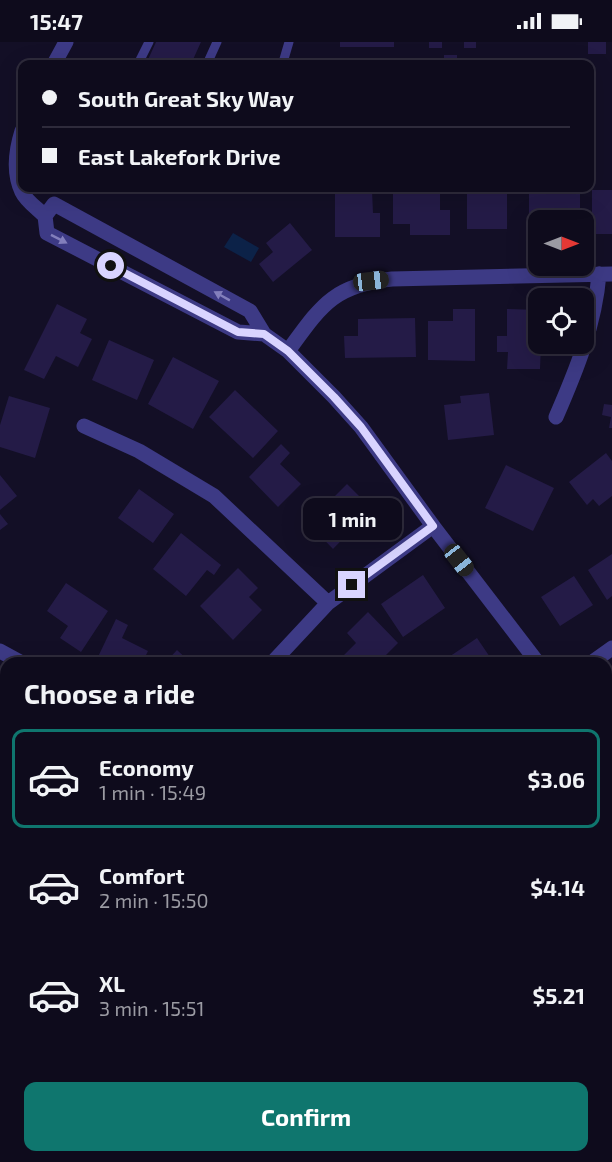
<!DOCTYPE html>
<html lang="en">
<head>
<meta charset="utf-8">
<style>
  :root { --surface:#0e0b1c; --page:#171425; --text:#f1f3f6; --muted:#9b9ba3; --line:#2e2b3b; --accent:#0f766e }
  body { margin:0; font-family:"Exo 2",sans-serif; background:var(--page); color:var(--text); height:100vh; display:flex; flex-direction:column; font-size:22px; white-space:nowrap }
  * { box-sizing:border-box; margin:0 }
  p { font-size:20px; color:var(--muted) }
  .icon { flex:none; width:33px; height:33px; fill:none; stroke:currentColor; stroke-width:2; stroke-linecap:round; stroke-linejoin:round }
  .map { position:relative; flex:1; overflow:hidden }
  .details { position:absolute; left:0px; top:615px; width:612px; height:506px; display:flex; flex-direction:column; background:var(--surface); border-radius:18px 18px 0 0; box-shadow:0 6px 24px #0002,0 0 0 2px var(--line) }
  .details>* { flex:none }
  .top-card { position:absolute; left:18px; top:18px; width:576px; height:132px; border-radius:12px; box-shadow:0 6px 24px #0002,0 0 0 2px var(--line); display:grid; align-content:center; height:132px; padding:0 24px; background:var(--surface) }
  .needle { width:39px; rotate:90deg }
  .buttons { position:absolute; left:528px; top:168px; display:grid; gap:12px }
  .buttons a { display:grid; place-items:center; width:66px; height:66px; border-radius:12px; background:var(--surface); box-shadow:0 6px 24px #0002,0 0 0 2px var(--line); font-size:30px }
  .end { position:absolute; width:27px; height:27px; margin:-14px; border:8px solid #d9d4ff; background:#111; box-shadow:0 0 0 3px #111 }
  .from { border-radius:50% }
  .bubble { position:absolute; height:42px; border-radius:12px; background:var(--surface); box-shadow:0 6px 24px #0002,0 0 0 2px var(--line); font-size:20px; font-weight:700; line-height:42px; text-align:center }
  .car { position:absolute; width:18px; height:36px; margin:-18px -9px; border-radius:8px; box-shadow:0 0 4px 2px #0007; background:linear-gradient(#222 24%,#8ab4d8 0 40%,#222 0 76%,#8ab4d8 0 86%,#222 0) }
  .top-card b { display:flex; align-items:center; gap:21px; height:57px; font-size:22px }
  .top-card b+b { border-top:2px solid var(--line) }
  .top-card i { width:15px; height:15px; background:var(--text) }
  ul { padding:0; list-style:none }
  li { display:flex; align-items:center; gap:18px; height:99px; margin:0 12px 9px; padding:0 12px; border:3px solid transparent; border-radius:12px }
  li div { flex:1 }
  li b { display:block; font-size:22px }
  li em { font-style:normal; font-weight:700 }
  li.selected { border-color:var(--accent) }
  li>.icon { width:54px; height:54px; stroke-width:1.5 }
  h2 { padding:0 24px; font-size:27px; line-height:72px }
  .cta { display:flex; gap:12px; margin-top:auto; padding:12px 24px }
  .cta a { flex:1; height:69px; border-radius:12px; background:var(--accent); color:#fff; font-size:24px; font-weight:700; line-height:69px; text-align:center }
  .status { display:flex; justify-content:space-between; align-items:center; height:42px; padding:0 30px; background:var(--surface); direction:ltr }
  .status svg { height:16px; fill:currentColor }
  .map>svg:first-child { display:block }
</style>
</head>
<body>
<div class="status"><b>15:47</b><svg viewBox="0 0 49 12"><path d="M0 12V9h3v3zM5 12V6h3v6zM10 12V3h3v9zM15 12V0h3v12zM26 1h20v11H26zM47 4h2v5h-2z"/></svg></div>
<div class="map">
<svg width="612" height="1120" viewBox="0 0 612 1120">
  <rect width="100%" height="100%" fill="#130f26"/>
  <path fill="#0c2248" d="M233,191L259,206L251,220L224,205Z"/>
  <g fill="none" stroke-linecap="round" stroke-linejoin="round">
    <path stroke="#0c2248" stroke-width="20" d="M606,783L612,778
      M0,1055L6,1056
      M606,1095H612"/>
  </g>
  <path fill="#241b47" d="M156,0H201L191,22H146Z
    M340,0H394V5H340Z
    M429,0H442V6H429Z
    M464,0H476V6H464Z
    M588,0H606V12H588Z
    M444,13H457V22H444Z
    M460,19H483V22H460Z
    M335,148H372L373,171H380V195H335Z
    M393,148H440V168H450V193H410V182H393Z
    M592,148H612V192H592Z
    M580,149V178L529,177V150Z
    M467,151H507V187H467Z
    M290,181L312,208L273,240L259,222L273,210L266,201Z
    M57,262L87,277L80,291L92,297L78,325L56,314L44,337L24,328Z
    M453,267H475V319L428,318V279H453Z
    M507,267L538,268V302H541L540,327H507L508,310H497V294H507Z
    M415,276L416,315L345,316L344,294H358V277Z
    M109,298L154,318L137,358L92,338Z
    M173,315L219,339L193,387L148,362Z
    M235,348L278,389L253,416L209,375Z
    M489,351L494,393L448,398L444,363L461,361L460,354Z
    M9,354L50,366L35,416L0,405V383Z
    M604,362L612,363V386H609L611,375L602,373Z
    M281,402L290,411L280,422L301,442L278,465L249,435Z
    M606,411L612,419V454L599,464L593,457L587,463L569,440Z
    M506,423L554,446L533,489L485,466Z
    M0,433L17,454L0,468Z
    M347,442L372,467L333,507L308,481Z
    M139,447L174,472L153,501L118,476Z
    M0,472L8,482L0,488Z
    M181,491L221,523L214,533L207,528L186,554L153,527Z
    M612,512V554L607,558L588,528Z
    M238,526L258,546L249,555L262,568L233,598L200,564Z
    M423,533L445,566L403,595L381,562Z
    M574,534L593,563L560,584L541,555Z
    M66,541L108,569L81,610L60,596L68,584L47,569Z
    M368,570L398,601L378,621H346L341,616L356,601L347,591Z
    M116,577L128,583L122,596L148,609L142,621H105L97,617Z
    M477,596L494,621H440Z
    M177,608L191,621H165Z
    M0,648L6,651V657L3,663L6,664V700L0,697Z
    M612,648V713L606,718V652Z
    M606,871H612V898H606Z
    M0,967L6,968V998L0,997Z
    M606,1001H611V1024H606Z"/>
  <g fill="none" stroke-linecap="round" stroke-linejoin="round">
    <path stroke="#2fb8b0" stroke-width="3" stroke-dasharray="3 4.5" stroke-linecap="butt" d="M606,816L612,811"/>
    <path stroke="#3d3a85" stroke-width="9" d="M138,22L149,0
      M207,22L217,0
      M287,22L284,17L289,0"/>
    <path stroke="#3d3a85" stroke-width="15" d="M54,22L66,0
      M22,89C16,108 13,131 22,150C26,159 38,167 45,174
      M264,292L238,290L47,191L45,174L54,162L250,269L264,292L288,309L334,355L361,385L433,484L538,621
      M288,309C321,264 333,243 392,237L612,232
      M556,375C576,329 595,283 599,232
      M84,384L139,409L214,454L328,561
      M0,609L22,621
      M272,621L328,561L433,484
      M591,621L612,606
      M0,917L6,918
      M606,967H612"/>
  </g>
  <defs><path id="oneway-solid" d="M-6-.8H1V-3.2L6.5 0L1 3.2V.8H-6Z" transform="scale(1.5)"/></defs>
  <g fill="#837fbc">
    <use href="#oneway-solid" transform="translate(59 197) rotate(27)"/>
    <use href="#oneway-solid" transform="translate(222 254) rotate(-151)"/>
  </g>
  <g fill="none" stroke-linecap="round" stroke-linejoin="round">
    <path stroke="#d9d4ff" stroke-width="8" d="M111,224L238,290L264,292L288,309L334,355L361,385L433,484L352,543"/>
  </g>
</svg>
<div class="buttons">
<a><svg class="needle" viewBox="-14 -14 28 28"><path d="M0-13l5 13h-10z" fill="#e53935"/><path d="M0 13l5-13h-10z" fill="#9b9ba3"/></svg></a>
<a><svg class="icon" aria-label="locate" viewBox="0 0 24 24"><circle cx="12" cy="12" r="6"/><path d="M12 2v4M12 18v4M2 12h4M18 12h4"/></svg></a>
</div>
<i class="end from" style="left:111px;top:224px"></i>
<i class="end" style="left:352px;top:543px"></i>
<div class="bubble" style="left:303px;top:456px;width:99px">1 min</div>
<i class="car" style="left:371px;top:239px;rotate:83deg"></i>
<i class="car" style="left:459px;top:518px;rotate:142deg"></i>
<div class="top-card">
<b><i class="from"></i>South Great Sky Way</b>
<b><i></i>East Lakefork Drive</b>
</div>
<section class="details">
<h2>Choose a ride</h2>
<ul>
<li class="selected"><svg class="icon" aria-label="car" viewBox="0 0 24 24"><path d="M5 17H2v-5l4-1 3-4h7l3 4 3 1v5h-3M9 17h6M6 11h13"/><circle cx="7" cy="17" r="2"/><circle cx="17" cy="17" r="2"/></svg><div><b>Economy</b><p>1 min · 15:49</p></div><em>$3.06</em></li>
<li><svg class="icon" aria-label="car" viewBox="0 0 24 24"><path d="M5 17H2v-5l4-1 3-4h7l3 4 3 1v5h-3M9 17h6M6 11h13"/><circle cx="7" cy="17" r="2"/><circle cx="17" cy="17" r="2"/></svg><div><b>Comfort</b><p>2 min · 15:50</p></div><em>$4.14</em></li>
<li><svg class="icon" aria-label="car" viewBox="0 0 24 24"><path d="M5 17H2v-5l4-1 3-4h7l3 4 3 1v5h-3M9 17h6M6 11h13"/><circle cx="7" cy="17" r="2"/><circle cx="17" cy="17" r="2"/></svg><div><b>XL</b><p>3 min · 15:51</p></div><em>$5.21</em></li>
</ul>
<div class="cta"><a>Confirm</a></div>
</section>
</div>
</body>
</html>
